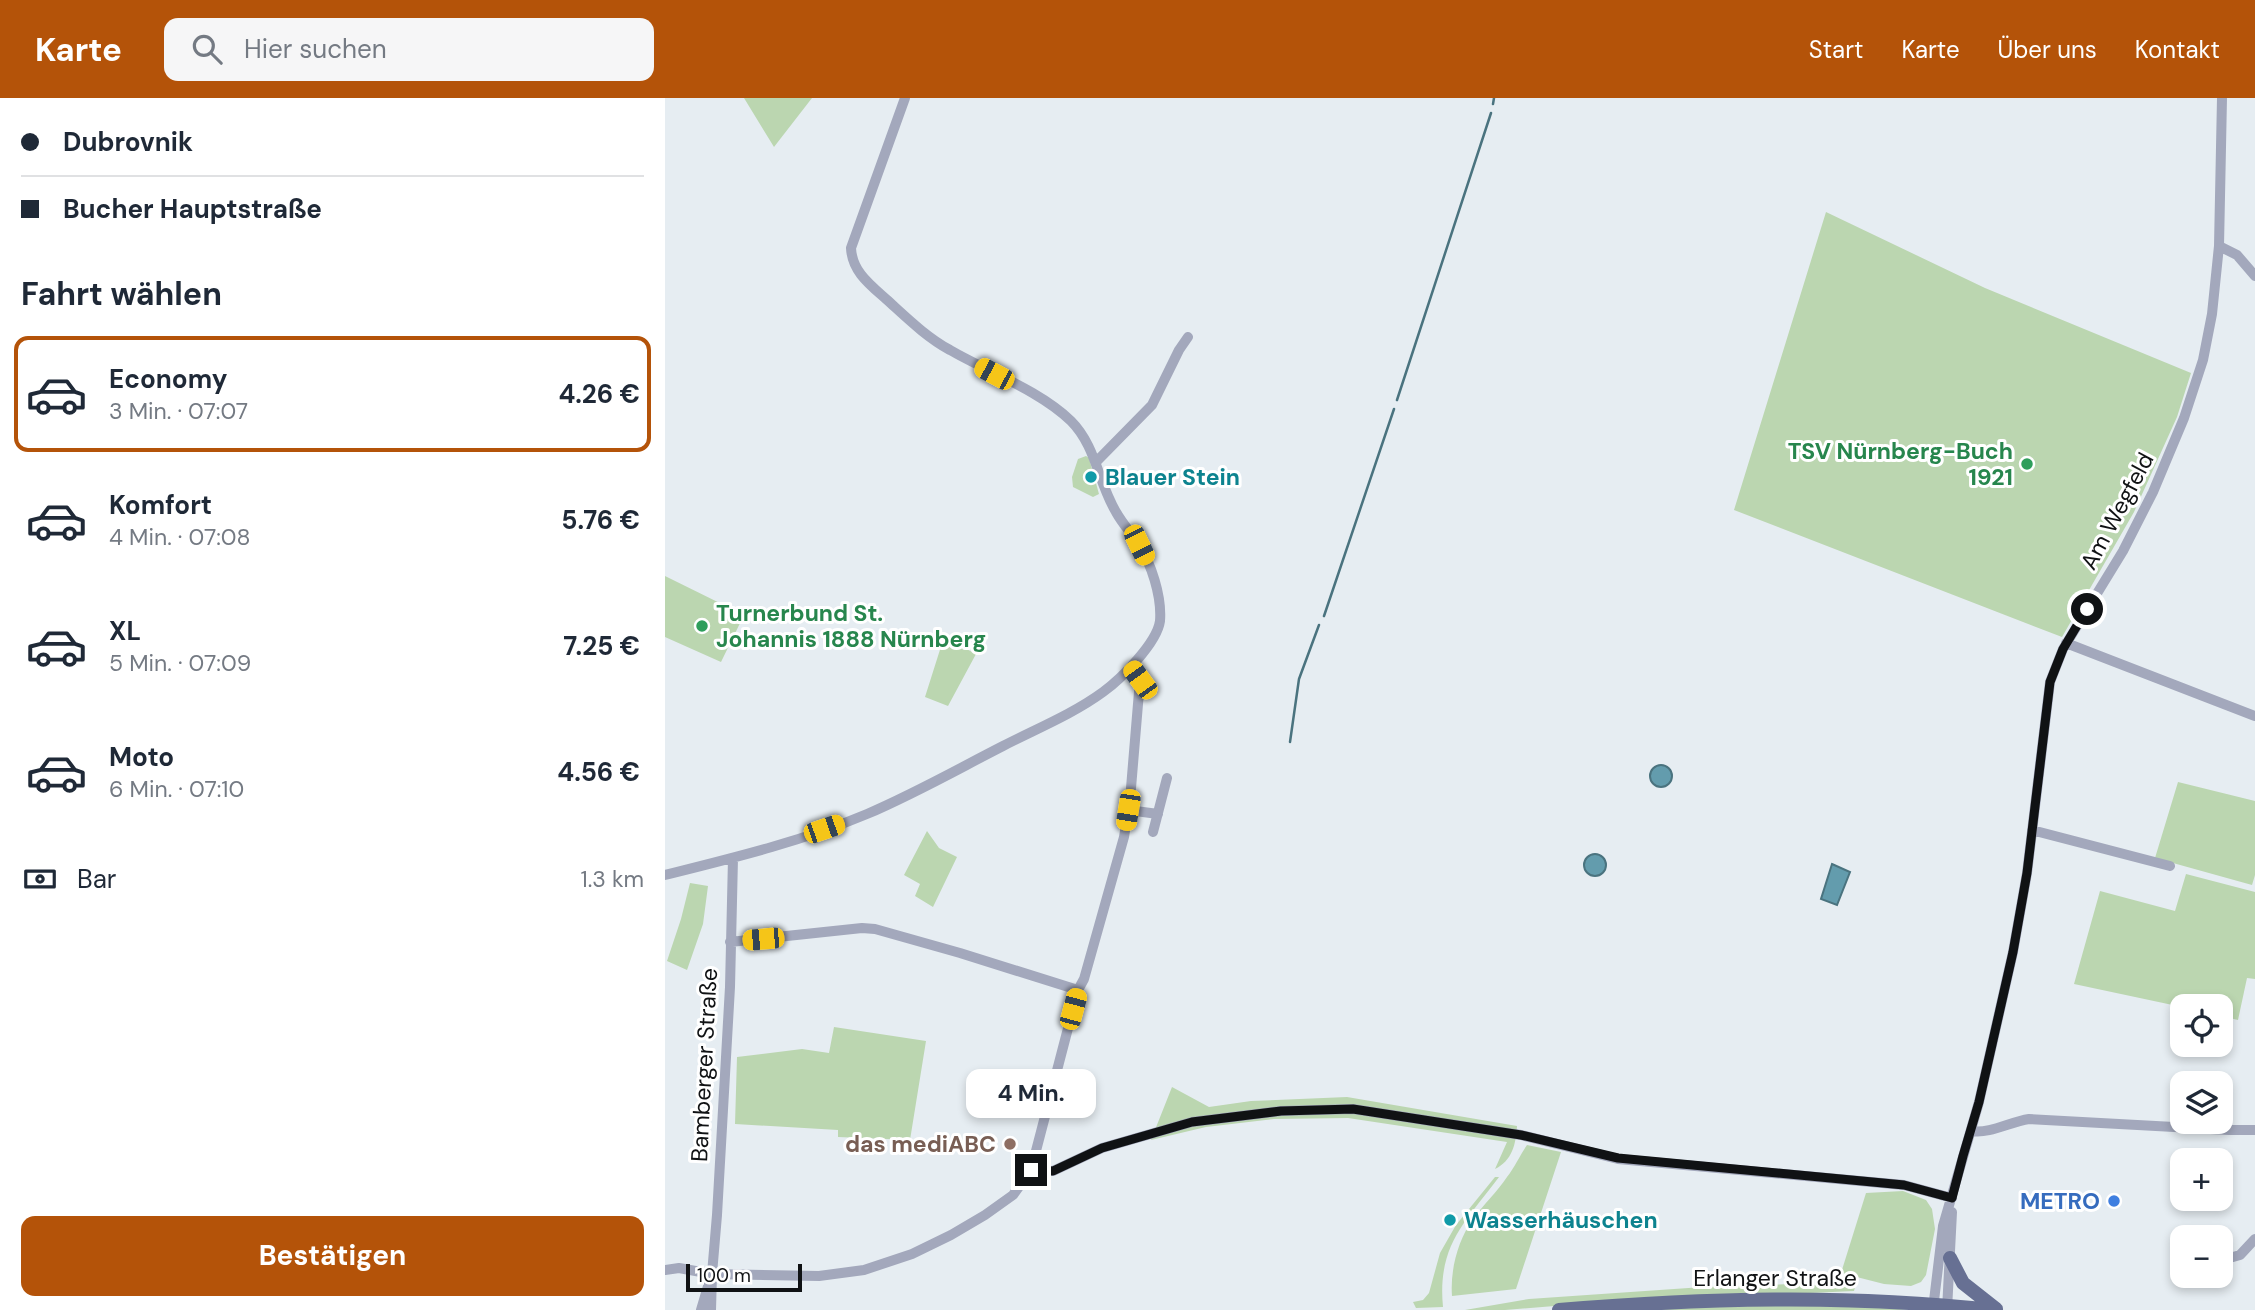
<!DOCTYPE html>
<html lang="de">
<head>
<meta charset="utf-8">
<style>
  :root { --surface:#fff; --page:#f6f6f7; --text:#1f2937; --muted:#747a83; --line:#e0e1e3; --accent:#b45309 }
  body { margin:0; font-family:"DM Sans",sans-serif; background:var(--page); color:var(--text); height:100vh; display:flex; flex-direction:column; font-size:26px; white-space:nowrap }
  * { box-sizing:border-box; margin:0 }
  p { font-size:23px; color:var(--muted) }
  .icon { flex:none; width:38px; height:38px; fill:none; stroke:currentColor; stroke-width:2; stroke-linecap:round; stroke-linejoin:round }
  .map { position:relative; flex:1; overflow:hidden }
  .drawer { display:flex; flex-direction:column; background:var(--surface); width:665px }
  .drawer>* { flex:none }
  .guide { display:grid; align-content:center; height:154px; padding:0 21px; background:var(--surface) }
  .controls { position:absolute; left:1505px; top:896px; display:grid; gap:14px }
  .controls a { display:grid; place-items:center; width:63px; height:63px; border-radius:14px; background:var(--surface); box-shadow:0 4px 10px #0003; font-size:35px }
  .scale { position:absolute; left:21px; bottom:18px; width:116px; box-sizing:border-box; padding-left:7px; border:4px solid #101214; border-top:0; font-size:19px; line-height:24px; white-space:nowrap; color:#101214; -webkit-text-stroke:5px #fff; paint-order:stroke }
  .end { position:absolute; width:32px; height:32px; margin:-16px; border:9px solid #101214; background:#fff; box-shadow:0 0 0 4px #fff }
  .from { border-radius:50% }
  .bubble { position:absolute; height:49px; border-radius:14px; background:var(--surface); box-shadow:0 4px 10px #0003; font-size:23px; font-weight:700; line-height:49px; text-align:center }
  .car { position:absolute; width:21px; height:42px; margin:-21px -10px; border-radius:9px; box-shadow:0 0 5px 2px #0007; background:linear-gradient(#f5c518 24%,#345 0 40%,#f5c518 0 76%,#345 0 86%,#f5c518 0) }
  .guide b { display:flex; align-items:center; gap:24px; height:66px; font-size:26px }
  .guide b+b { border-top:2px solid var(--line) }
  .guide i { width:18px; height:18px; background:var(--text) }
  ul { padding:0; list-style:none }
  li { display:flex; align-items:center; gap:21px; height:116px; margin:0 14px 10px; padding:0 7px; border:4px solid transparent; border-radius:14px }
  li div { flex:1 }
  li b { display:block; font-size:26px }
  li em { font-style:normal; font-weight:700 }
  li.active { border-color:var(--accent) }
  li>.icon { width:63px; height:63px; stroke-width:1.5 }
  h2 { padding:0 21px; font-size:32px; line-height:84px }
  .pay { display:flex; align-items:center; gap:18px; height:77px; padding:0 21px; font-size:26px }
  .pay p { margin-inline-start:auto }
  .action { display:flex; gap:14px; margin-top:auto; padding:14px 21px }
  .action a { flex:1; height:80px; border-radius:14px; background:var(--accent); color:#fff; font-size:28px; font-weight:700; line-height:80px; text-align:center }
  header { display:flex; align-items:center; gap:42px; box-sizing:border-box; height:98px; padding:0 35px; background:var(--accent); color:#fff }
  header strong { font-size:33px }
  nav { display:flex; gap:38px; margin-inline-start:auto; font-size:24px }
  .search { width:490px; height:63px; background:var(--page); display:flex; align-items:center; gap:18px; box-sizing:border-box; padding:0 24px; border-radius:14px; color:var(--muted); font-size:26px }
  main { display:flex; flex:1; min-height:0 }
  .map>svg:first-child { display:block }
</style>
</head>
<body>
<header>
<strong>Karte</strong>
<div class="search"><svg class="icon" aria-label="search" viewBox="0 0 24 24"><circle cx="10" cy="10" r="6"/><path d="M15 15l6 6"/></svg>Hier suchen</div>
<nav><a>Start</a><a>Karte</a><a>Über uns</a><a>Kontakt</a></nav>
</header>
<main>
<section class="drawer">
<div class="guide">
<b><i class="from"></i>Dubrovnik</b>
<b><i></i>Bucher Hauptstraße</b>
</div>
<h2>Fahrt wählen</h2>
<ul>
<li class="active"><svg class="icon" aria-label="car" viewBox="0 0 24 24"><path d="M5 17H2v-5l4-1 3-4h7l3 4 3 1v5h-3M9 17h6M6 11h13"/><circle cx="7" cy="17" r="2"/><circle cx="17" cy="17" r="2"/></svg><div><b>Economy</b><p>3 Min. · 07:07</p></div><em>4.26 €</em></li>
<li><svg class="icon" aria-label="car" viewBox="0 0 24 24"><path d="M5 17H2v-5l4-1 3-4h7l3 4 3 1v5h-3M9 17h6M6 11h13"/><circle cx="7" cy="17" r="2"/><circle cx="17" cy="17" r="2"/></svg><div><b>Komfort</b><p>4 Min. · 07:08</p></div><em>5.76 €</em></li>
<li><svg class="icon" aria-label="car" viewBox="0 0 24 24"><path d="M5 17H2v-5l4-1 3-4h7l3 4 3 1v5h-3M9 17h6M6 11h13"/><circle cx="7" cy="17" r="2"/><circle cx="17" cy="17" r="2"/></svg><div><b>XL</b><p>5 Min. · 07:09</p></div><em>7.25 €</em></li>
<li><svg class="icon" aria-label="car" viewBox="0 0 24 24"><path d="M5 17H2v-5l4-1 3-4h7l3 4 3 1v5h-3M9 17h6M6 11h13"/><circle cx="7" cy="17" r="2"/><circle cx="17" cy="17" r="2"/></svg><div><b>Moto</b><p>6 Min. · 07:10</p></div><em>4.56 €</em></li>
</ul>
<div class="pay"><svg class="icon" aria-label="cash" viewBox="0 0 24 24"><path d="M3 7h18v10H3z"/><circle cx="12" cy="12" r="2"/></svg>Bar<p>1.3 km</p></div>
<div class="action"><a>Bestätigen</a></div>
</section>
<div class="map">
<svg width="1590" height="1212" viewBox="0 0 1590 1212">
  <rect width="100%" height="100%" fill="#e6edf2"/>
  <path fill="#bbd6b0" d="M79,0H147L109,49Z
    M1161,114L1320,190L1526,275L1512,319L1469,414L1397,539L1069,412Z
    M421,358L424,360L434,396L428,399L408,389L407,379L413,361Z
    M0,478L79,517L56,564L0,539Z
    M279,539L311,556L283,608L260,599Z
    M1513,684L1590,703V777L1587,787L1490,760Z
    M262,733L274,750L292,759L268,809L250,798L255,786L239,777Z
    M1521,776L1590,794V881L1582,880L1573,922L1556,918V908L1517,909L1409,886L1435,793L1510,813Z
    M25,785L43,788L38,826L22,872L2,863L16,821Z
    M169,929L261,943L245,1042L173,1039V1032L70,1026L72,959L137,951L164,955Z
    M507,989L544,1009L586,1003L682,999L852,1028C851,1046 847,1063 830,1071L842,1044L683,1020L609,1021L541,1029L486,1042Z
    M862,1047L896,1054L851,1191L787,1198C785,1172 793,1142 808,1121C819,1106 832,1094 842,1079C850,1069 855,1057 862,1047Z
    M830,1079H834C800,1124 772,1148 778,1209L751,1210L748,1204L758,1202L764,1195L775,1155L791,1127Z
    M1238,1093L1261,1102L1267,1111L1270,1131L1261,1177L1256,1184L1246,1188L1219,1186L1176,1175L1201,1095Z
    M1127,1186L1190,1189L1189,1193L914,1206L840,1212H800L864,1201L1038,1189Z
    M1192,1207L1245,1212H946L991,1209Z"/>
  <path fill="#639cad" stroke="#4a737f" stroke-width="2" d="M985 678a11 11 0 1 1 22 0a11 11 0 1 1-22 0Z
    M919 767a11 11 0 1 1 22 0a11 11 0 1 1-22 0Z
    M1167,766L1185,774L1172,807L1156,801Z"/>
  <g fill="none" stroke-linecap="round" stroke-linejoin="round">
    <path stroke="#4a737f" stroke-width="2.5" d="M828,6L829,0
      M732,302L826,15
      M659,518L729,311
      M625,644L634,581L654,527"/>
    <path stroke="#a3a8bc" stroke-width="10" d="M1554,148L1572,157L1590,178
      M431,364L487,307L514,252L523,239
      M1401,545L1590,618
      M463,712L493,716
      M1367,732L1505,768
      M488,734L502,680
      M0,777C68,760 138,743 202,716C249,696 293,671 338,648C371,631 408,616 438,594C456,581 492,545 495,523C497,498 486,465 473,445C466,435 457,425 451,414C433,384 431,348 406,323C374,292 323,274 285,252C261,239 241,219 221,201C204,186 187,173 186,150L240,0
      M65,844L197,830L210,831L295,855L413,892
      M1306,1033C1326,1036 1344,1024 1364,1021L1564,1032H1590
      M366,1072L388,1073L437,1050L527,1024L616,1013L688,1011L856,1037L953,1061L1239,1087L1287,1100
      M1568,1159L1575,1157L1590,1141
      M0,1172L14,1170L47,1176L154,1178L199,1172L247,1156L286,1137L320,1117L348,1097L366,1072L413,892L419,881L459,739L465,702L475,582L466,570
      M1268,1211L1278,1128L1314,1004L1348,854L1362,775L1385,584L1398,551L1458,453L1488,394L1519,320L1538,262L1547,216L1554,148L1557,0
      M36,1212L44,1185
      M46,1212L47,1176L52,1117L65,889L68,760
      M1282,1212L1287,1114"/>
    <path stroke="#677093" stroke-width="14" d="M1285,1160L1298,1185L1331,1211
      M894,1212C1038,1200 1182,1196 1326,1212"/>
  </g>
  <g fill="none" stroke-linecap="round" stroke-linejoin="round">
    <path stroke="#101214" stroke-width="9" d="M366,1072L388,1073L437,1050L527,1024L616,1013L688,1011L856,1037L953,1060L1239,1087L1287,1100L1298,1058L1314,1004L1348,854L1362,775L1385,584L1398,551L1422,511"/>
  </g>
  <g fill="#2e9e5b" stroke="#fff" stroke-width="2.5">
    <circle cx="1362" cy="366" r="7"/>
    <circle cx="37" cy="528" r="7"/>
  </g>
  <g fill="#0f9aa8" stroke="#fff" stroke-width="2.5">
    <circle cx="426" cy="379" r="7"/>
    <circle cx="785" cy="1122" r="7"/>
  </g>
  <circle fill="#8d6e63" stroke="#fff" stroke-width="2.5" cx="345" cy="1046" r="7"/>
  <circle fill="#3f7fe0" stroke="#fff" stroke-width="2.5" cx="1449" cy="1103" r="7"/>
  <g text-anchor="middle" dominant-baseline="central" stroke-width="6" stroke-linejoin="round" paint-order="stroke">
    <g font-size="23" font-weight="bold" fill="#27864d" stroke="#fff" text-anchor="end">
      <text x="1348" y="353">TSV Nürnberg-Buch<tspan x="1348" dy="26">1921</tspan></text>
      <text x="51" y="515" text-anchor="start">Turnerbund St.<tspan x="51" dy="26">Johannis 1888 Nürnberg</tspan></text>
    </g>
    <g font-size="23" font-weight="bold" fill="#0d838f" stroke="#fff" text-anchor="start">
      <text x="440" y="379">Blauer Stein</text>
      <text x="799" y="1122">Wasserhäuschen</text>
    </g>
    <g font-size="23" fill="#101214" stroke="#fff">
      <text transform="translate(1452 413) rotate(-62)">Am Wegfeld</text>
      <text transform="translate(39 967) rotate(-87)">Bamberger Straße</text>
      <text x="1110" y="1180">Erlanger Straße</text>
    </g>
    <g font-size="23" font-weight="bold" fill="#785e54" stroke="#fff" text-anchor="end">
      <text x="331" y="1046">das mediABC</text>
    </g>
    <g font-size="23" font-weight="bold" fill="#366cbe" stroke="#fff" text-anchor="end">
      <text x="1435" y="1103">METRO</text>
    </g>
  </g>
</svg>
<div class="controls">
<a><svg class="icon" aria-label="locate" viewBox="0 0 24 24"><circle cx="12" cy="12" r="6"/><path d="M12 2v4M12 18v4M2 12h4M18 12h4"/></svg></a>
<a><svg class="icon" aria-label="layers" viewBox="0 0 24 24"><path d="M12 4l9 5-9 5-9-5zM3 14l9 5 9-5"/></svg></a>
<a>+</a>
<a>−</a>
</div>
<div class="scale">100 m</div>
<i class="end from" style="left:1422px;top:511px"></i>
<i class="end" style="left:366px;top:1072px"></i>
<div class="bubble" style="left:301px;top:971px;width:130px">4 Min.</div>
<i class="car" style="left:329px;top:276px;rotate:298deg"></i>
<i class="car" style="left:474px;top:447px;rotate:154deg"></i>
<i class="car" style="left:475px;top:582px;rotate:324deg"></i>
<i class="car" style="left:463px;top:712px;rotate:189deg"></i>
<i class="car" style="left:159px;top:731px;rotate:71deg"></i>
<i class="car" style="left:98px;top:841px;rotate:265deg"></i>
<i class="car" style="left:408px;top:911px;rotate:15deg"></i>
</div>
</main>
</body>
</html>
